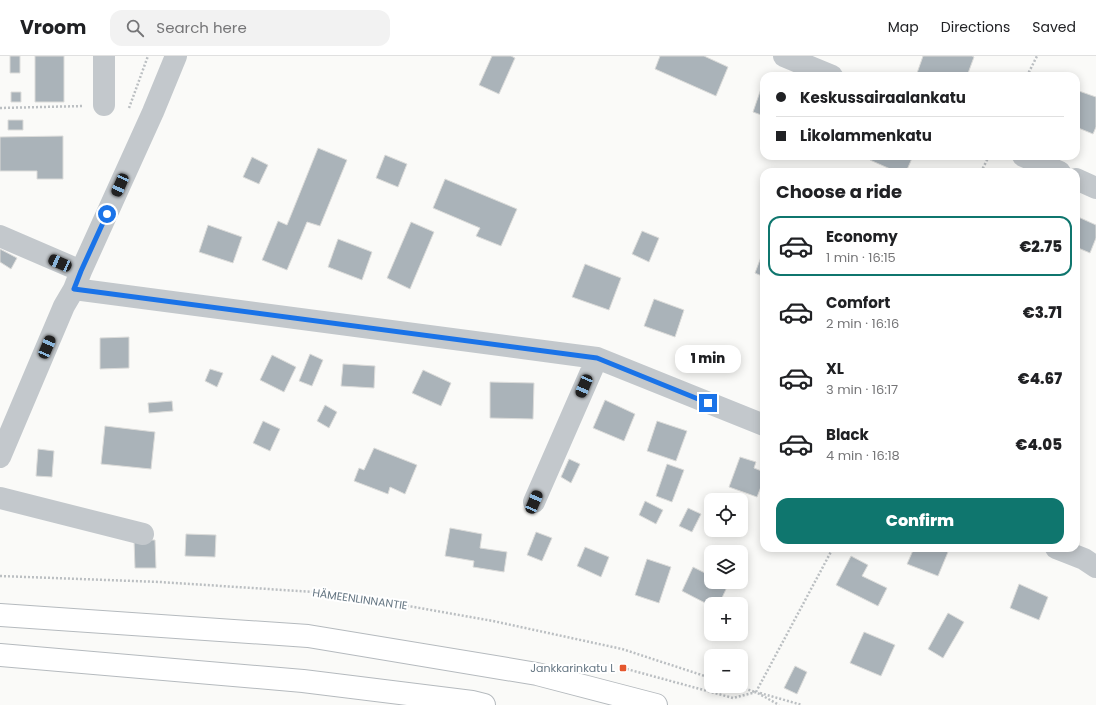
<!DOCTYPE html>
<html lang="en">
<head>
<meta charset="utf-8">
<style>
  :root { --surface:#fff; --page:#f2f2f2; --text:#202124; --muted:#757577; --line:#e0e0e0; --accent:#0f766e }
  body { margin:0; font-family:Poppins,sans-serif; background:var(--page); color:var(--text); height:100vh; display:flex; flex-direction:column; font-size:15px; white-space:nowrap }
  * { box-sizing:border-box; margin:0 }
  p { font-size:13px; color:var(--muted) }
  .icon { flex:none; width:22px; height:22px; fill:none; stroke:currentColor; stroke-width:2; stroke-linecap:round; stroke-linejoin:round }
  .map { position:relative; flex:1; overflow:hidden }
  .side { position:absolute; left:760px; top:112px; width:320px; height:384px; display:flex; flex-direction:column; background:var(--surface); border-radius:12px; box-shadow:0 2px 10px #0003 }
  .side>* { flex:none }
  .banner { position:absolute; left:760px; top:16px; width:320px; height:88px; border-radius:12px; box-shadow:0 2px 10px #0003; display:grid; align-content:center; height:88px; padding:0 16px; background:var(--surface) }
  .fabs { position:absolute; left:704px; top:437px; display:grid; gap:8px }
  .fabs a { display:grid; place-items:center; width:44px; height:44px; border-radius:8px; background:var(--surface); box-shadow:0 2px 10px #0003; font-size:20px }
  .end { position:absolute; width:18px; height:18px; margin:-9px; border:5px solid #1a73e8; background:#fff; box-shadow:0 0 0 2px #fff }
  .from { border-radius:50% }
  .bubble { position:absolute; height:28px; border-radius:12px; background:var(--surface); box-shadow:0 2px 10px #0003; font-size:13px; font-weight:800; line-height:28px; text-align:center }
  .car { position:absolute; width:12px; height:24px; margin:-12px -6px; border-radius:5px; box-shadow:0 0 3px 1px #0007; background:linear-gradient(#222 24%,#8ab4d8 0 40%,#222 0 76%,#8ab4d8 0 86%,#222 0) }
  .banner b { display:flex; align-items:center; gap:14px; height:38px; font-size:15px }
  .banner b+b { border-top:1px solid var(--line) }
  .banner i { width:10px; height:10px; background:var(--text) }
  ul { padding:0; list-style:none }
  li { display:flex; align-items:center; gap:12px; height:60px; margin:0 8px 6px; padding:0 8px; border:2px solid transparent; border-radius:12px }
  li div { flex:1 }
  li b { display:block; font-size:15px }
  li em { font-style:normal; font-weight:800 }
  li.on { border-color:var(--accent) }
  li>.icon { width:36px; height:36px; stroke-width:1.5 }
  h2 { padding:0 16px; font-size:18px; line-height:48px }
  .primary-button { display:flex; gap:8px; margin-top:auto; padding:8px 16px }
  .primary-button a { flex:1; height:46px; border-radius:12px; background:var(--accent); color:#fff; font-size:16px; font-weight:800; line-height:46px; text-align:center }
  header { display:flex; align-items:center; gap:24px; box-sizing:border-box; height:56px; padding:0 20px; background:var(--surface); border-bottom:1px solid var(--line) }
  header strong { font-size:19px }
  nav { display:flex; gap:22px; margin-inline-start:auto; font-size:14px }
  .search { width:280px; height:36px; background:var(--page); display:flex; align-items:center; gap:10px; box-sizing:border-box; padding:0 14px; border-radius:12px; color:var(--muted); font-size:15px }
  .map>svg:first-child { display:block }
</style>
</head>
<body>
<header>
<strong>Vroom</strong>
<div class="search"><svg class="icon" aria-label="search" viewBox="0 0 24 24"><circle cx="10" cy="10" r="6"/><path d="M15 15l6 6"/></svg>Search here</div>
<nav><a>Map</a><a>Directions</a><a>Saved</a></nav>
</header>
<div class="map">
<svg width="1096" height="649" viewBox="0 0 1096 649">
  <rect width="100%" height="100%" fill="#fafaf8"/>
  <path fill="#aab3b9" stroke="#dcdcda" d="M10,0H20V17H10Z
    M35,0H64V46H35Z
    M492,0H511L515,2L499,38L479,29Z
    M660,0H704L728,11L716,40L655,13Z
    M923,0H972L974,1L967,20H916Z
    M764,24V60L753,56Z
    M1076,34L1096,41V71L1093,78L1076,71Z
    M11,36H21V46H11Z
    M8,64H23V74H8Z
    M63,80V123H37V115H0V81Z
    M318,92L347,104L320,170L307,166L287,214L262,204L278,165L287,169Z
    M385,99L407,108L398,131L376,122Z
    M872,100H913L906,116H897L870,104Z
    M252,101L268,109L259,128L243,121Z
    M445,123L517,153L501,190L476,180L480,172L433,152Z
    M1076,160L1096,169V182L1090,197L1076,191Z
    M411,166L434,176L410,233L387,222Z
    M208,169L242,181L233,207L199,196Z
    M642,175L659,182L649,206L632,198Z
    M338,183L372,196L362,224L328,211Z
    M0,193L17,202L11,213L0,206Z
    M764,193V221L755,217Z
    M585,208L621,222L609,254L572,241Z
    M654,243L684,254L675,281L644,270Z
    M129,281V312L100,313V282Z
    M310,298L323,304L312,330L299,325Z
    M272,299L296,311L284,336L260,324Z
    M343,308L375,310L374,332L341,330Z
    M210,313L223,317L217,331L205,325Z
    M423,314L451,327L441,350L412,337Z
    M490,326L534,327L533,363L490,362Z
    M605,344L635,358L624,385L593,372Z
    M172,345L173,355L149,357L148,347Z
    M325,349L337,356L329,372L317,365Z
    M263,365L280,373L270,395L253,387Z
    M657,365L687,375L676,405L647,395Z
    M105,370L155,376L151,413L101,408Z
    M374,392L417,409L405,438L390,431L388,438L354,425L359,412L364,414Z
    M38,393L54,395L52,421L36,420Z
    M740,401L756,406L754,412L764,416V423L757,441L729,431Z
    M569,403L580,408L571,427L561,421Z
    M667,408L684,414L672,446L656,440Z
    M645,445L663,454L656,468L639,459Z
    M688,452L701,458L692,476L679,470Z
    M450,472L482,478L480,492L507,496L504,516L473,511L474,505L445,500Z
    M536,476L552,482L542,505L527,499Z
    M186,478L216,479L215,501L185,500Z
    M134,484H155L156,512H135Z
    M585,491L609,501L601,521L577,510Z
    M914,492H938L948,496L938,520L907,508Z
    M851,500L868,509L862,520L887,532L878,550L836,529Z
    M647,503L671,511L659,547L635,539Z
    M693,511L711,520V526H722L728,529L719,548H711V550L682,535Z
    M1019,528L1048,541L1039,564L1010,552Z
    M948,557L964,566L943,602L928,593Z
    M864,576L895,589L881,620L850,607Z
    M795,610L807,616L797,638L784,632Z"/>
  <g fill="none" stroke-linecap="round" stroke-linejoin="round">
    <defs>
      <path id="major" d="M0,559L308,580L537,618L656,649
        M0,599L303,625L472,646L484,649"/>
    </defs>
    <use href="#major" stroke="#b5babe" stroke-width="24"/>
    <path stroke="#bbbfc2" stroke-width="2.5" stroke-dasharray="2 2" stroke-linecap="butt" d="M1027,20L1037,0
      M0,52L84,50
      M129,52L148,0
      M981,116L989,100
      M0,520L160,526L314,536L397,548L493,565L622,593L711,622
      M623,612L733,642L756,636L779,649
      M737,630L755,636
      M756,636L833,492
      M760,637L802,649"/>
    <path stroke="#c3c8cc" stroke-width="22" d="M104,0V49
      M784,0L832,20
      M1023,100L1060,116
      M1076,123L1096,132
      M0,180L81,215
      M74,233L597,302L764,369
      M0,401L64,250L74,233L81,215L153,56L176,0
      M0,442L143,478
      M534,446L597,302
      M1056,492L1084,503L1096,511"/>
    <use href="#major" stroke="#fff" stroke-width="22"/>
  </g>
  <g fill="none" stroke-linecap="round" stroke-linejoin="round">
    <path stroke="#1a73e8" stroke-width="5" d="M107,158L81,215L74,233L597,302L708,347"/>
  </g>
  <rect fill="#e4572e" stroke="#fff" stroke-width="1.5" x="619" y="608" width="8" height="8" rx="2"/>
  <g text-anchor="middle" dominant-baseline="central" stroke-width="4" stroke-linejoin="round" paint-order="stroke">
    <g font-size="11" fill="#657683" stroke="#fff">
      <text transform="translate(360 543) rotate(8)">HÄMEENLINNANTIE</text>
    </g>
    <g font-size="11" fill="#657683" stroke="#fff" text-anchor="end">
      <text x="615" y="612">Jankkarinkatu L</text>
    </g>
  </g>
</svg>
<div class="fabs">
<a><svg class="icon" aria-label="locate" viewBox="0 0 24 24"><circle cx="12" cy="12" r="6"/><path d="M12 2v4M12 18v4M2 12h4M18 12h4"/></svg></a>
<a><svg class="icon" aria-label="layers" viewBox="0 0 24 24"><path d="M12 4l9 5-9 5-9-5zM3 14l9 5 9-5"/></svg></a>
<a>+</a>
<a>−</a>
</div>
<i class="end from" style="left:107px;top:158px"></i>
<i class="end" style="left:708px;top:347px"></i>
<div class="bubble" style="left:675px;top:289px;width:66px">1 min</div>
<i class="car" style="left:120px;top:129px;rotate:204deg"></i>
<i class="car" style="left:60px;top:207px;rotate:294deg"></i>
<i class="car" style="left:47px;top:291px;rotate:23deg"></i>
<i class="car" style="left:584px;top:330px;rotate:203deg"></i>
<i class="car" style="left:534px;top:446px;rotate:23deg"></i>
<div class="banner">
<b><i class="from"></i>Keskussairaalankatu</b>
<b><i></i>Likolammenkatu</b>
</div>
<section class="side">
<h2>Choose a ride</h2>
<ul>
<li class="on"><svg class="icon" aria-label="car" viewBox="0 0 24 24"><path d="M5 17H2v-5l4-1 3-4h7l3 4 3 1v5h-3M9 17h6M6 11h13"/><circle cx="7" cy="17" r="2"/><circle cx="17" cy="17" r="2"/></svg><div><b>Economy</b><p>1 min · 16:15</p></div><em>€2.75</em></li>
<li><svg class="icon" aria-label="car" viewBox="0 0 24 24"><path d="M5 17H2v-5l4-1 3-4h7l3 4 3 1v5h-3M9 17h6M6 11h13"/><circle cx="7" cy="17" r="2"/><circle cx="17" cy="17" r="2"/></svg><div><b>Comfort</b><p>2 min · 16:16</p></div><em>€3.71</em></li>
<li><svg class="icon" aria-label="car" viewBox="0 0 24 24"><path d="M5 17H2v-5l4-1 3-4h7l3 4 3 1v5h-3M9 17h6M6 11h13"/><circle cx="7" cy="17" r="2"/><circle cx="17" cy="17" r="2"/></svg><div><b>XL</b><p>3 min · 16:17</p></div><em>€4.67</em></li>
<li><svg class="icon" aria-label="car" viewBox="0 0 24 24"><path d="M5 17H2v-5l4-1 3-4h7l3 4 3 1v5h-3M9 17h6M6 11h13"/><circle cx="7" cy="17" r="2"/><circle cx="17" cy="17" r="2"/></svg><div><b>Black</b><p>4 min · 16:18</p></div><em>€4.05</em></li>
</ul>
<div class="primary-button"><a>Confirm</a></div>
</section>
</div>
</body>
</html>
